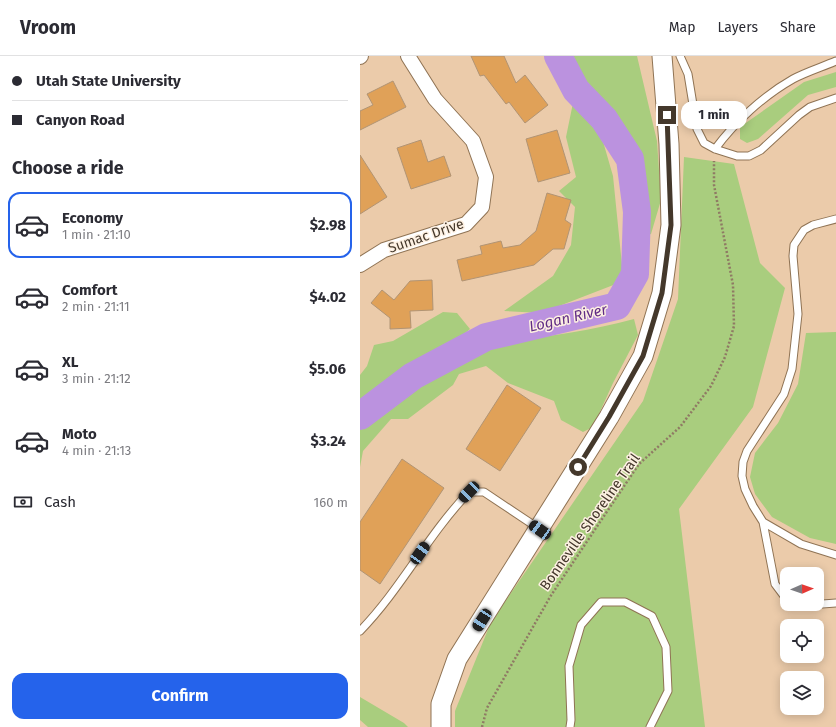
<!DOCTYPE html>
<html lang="en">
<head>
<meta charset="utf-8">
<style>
  :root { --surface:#fff; --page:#f7f7f7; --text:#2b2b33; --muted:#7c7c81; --line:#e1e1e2; --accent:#2563eb }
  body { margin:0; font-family:"Fira Sans",sans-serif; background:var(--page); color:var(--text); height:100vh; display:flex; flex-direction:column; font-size:15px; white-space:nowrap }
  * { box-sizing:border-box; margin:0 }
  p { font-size:13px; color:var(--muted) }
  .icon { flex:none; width:22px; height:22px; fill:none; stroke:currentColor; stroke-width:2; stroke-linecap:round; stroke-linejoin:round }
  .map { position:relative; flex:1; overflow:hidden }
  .panel { display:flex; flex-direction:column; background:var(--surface); width:360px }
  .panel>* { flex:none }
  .guide { display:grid; align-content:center; height:88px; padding:0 12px; background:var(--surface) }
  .needle { width:26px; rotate:88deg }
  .controls { position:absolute; left:420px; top:511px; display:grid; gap:8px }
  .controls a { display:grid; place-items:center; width:44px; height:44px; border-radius:8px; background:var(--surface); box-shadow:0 2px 10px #0003; font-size:20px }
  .end { position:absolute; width:18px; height:18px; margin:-9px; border:5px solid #44382b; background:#fff; box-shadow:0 0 0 2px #fff }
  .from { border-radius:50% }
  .bubble { position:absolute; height:28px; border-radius:12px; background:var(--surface); box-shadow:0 2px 10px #0003; font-size:13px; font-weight:700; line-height:28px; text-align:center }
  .car { position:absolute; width:12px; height:24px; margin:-12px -6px; border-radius:5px; box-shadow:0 0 3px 1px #0007; background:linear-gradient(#222 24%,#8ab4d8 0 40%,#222 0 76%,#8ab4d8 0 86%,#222 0) }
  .guide b { display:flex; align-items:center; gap:14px; height:38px; font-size:15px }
  .guide b+b { border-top:1px solid var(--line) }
  .guide i { width:10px; height:10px; background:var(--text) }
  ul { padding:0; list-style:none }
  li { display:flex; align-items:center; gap:12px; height:66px; margin:0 8px 6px; padding:0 4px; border:2px solid transparent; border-radius:12px }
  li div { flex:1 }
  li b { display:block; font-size:15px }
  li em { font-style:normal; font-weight:700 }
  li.current { border-color:var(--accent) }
  li>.icon { width:36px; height:36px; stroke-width:1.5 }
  h2 { padding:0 12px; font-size:18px; line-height:48px }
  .pay { display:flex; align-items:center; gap:10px; height:44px; padding:0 12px; font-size:15px }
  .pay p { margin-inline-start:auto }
  .primary-button { display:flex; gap:8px; margin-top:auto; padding:8px 12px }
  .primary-button a { flex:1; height:46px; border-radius:12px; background:var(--accent); color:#fff; font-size:16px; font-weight:700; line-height:46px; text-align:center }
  header { display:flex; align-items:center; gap:24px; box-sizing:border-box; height:56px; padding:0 20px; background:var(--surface); border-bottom:1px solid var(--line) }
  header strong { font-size:19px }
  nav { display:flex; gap:22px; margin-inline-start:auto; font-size:14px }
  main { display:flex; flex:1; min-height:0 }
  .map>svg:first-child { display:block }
</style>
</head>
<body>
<header>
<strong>Vroom</strong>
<nav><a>Map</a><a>Layers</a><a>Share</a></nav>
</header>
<main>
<section class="panel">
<div class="guide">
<b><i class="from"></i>Utah State University</b>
<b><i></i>Canyon Road</b>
</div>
<h2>Choose a ride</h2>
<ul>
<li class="current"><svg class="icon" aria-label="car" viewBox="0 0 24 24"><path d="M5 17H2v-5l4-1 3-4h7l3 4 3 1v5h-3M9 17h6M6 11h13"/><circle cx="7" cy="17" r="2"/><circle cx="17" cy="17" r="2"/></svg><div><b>Economy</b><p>1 min · 21:10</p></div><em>$2.98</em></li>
<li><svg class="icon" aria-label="car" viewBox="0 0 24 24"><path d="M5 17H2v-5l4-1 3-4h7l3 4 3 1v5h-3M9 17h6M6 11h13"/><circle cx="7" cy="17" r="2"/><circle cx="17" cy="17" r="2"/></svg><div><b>Comfort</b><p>2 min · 21:11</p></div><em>$4.02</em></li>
<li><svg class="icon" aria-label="car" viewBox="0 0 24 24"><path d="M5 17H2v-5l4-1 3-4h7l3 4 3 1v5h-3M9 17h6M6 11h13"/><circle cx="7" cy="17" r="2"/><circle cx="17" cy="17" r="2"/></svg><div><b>XL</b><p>3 min · 21:12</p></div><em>$5.06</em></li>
<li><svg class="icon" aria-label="car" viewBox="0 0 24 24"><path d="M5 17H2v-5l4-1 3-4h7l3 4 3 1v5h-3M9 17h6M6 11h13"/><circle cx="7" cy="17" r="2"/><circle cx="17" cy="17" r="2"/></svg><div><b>Moto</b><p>4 min · 21:13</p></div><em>$3.24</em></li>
</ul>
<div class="pay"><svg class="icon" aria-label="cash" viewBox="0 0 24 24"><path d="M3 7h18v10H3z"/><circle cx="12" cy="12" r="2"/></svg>Cash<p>160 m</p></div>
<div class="primary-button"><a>Confirm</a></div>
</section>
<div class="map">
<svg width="476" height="671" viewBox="0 0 476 671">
  <rect width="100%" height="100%" fill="#ebcbaa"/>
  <path fill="#a9cd7e" d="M208,0H277L297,85L301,144L291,178L284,180L280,173L281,144L273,85L248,78L242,82L253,120L263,219L256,228L181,257L144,255L193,220L211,189L215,151L199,135L216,121L206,81L214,42L229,37Z
    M476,16V31L448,39L398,83L387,87L380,83V71L444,26Z
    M324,101L374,108L400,207L425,232L393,351L319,453L345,671H95V655L131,566L283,345L318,243Z
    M83,256L97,257L110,273L80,298C144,283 210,281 274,263L278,279L253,327L233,371L223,376L201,364L194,345L148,327L126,310L99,318L93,329L48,363H31L3,395L0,411V319L7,310L14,289L33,285Z
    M476,276V488L450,482L412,461L395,438L390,421L395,397L418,367L438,328L446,277Z
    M0,641L44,667L48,671H8L0,664Z"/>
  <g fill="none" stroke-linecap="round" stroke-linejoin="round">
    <path stroke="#bb92df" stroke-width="28" d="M0,360L53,320L126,281L257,250L275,218L277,156L270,103L244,63L216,34L198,0"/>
  </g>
  <path fill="#e0a158" stroke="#b19474" d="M111,0H144L156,27L165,19L188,49L165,67L149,46L146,48L124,19L120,20Z
    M33,25L46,51L0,74V55L13,49L7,38Z
    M197,74L210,117L178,126L166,83Z
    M61,84L68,106L84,100L91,120L51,133L37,92Z
    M0,99L27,141L0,158Z
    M187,137L211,144L205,164L211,168L204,193H193L174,209L102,225L97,204L122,198L120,190L141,185L143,192L160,189L176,175Z
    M72,224L73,254L50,255L51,272L30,273V262L11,247L22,234L34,244L50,225Z
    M147,329L181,352L140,415L106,393Z
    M42,403L84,432L20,528L0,514V466Z"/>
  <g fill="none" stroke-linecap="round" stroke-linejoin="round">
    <defs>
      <path id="lane" d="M320,0L328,18L337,73L344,87L355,93L377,100H389L401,94L439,59L450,51L476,42
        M355,93C375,66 403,40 433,23C446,16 462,11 476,5
        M476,163L453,169L444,174L434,189L433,200L438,258L432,313L424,338L387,395L383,406L382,420L385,433L393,450L403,466L441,488L476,499
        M403,466L415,528L427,544
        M434,548L436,550L476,547
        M0,575C41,533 67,480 109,436H124L178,472
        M210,671L211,664L209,610L221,569L241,546H265L292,560L306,591L308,635L290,671"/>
      <path id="street" d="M0,1L1,0
        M0,209L24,194L106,168L122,151L126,121L113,85L75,43L48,0"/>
      <path id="secondary" d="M81,671V648L97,603L249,361L283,300L302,237L311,169L309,88L302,0"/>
    </defs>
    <use href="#lane" stroke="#8f7354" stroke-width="9"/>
    <use href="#street" stroke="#8f7354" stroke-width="16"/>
    <use href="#secondary" stroke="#8f7354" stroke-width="21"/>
    <path stroke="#8f7a64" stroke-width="2.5" stroke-dasharray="2 2" stroke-linecap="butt" d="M122,671L127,652L190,541L246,457L279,408L320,371L351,330L365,301L374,270L373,229L354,129V105"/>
    <use href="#lane" stroke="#fff" stroke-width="7"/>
    <use href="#street" stroke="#fff" stroke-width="14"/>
    <use href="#secondary" stroke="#fff" stroke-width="19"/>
  </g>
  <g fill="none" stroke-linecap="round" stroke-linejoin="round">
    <path stroke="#44382b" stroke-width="5" d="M218,411L249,361L283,300L302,237L311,169L307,59"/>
  </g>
  <g text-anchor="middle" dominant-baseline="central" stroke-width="3" stroke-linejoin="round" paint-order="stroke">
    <g font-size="14" fill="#44382b" stroke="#fdf0e2">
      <text transform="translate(66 180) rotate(-19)">Sumac Drive</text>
      <text transform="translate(230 466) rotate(-55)">Bonneville Shoreline Trail</text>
    </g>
    <g font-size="15" font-style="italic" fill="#612c86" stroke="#fdf0e2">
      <text transform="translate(208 262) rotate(-13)">Logan River</text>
    </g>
  </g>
</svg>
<div class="controls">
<a><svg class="needle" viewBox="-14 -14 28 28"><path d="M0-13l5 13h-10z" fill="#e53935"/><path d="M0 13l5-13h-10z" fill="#7c7c81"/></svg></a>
<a><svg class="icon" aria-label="locate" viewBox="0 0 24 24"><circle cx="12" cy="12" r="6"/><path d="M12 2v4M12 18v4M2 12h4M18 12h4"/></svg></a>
<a><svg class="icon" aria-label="layers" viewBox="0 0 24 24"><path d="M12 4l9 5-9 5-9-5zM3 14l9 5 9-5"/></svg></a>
</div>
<i class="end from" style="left:218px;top:411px"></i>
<i class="end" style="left:307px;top:59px"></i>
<div class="bubble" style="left:321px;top:45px;width:66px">1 min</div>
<i class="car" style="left:109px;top:436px;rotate:224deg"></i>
<i class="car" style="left:180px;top:474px;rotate:305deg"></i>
<i class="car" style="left:60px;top:497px;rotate:35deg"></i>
<i class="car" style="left:122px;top:564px;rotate:213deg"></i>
</div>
</main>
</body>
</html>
